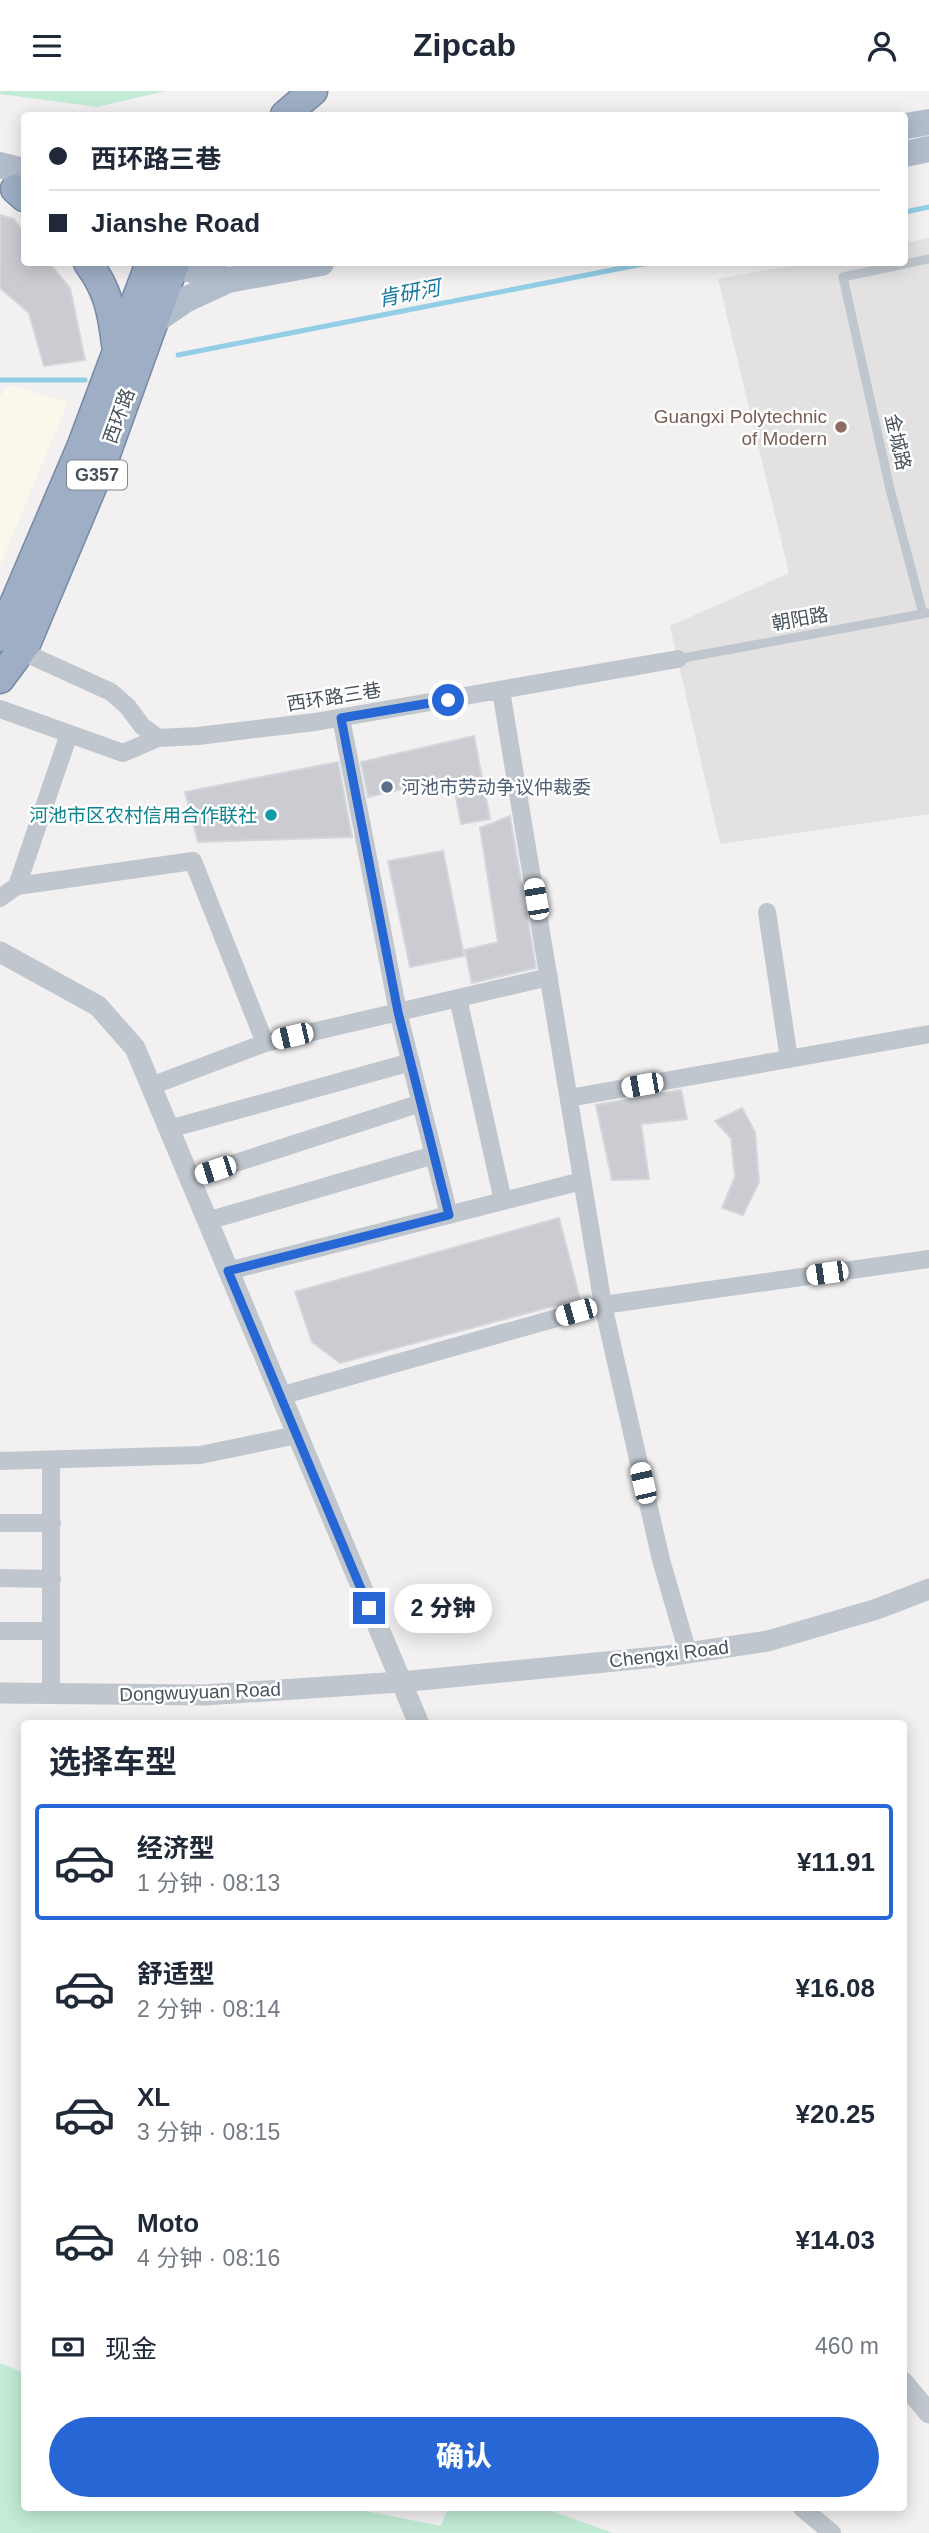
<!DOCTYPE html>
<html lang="zh">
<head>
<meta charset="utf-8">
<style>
  :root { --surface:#fff; --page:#f6f6f7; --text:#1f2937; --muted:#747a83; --line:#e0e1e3; --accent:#2766d5 }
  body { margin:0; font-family:Helvetica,"Noto Sans SC",sans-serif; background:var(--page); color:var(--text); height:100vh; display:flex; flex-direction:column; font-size:26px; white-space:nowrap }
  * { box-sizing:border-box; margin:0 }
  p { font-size:23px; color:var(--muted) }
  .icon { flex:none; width:38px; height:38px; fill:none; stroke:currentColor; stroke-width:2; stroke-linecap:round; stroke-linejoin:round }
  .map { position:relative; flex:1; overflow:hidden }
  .drawer { position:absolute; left:21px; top:1629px; width:886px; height:791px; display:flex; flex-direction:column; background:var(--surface); border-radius:7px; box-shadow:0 4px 18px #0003 }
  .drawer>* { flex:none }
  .banner { position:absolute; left:21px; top:21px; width:887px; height:154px; border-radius:7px; box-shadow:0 4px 18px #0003; display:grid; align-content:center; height:154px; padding:0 28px; background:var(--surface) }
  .end { position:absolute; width:32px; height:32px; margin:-16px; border:9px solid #2766d5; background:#fff; box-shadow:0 0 0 4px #fff }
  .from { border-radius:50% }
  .bubble { position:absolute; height:49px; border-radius:24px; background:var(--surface); box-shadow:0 4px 18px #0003; font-size:23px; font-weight:800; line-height:49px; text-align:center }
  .car { position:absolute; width:21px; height:42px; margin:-21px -10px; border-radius:9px; box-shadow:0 0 5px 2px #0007; background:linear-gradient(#fff 24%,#345 0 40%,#fff 0 76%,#345 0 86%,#fff 0) }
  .banner b { display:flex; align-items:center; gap:24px; height:66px; font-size:26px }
  .banner b+b { border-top:2px solid var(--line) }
  .banner i { width:18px; height:18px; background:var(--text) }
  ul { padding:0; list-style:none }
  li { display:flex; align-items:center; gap:21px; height:116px; margin:0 14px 10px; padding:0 14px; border:4px solid transparent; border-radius:7px }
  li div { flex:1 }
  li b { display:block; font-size:26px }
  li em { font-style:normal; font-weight:800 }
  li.on { border-color:var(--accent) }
  li>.icon { width:63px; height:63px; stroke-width:1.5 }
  h2 { padding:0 28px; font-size:32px; line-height:84px }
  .pay { display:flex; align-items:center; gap:18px; height:77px; padding:0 28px; font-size:26px }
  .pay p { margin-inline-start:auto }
  .action { display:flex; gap:14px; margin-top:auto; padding:14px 28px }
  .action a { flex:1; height:80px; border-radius:42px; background:var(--accent); color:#fff; font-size:28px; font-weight:800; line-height:80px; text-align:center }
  header { display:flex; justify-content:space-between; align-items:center; height:91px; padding:0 28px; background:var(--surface); font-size:32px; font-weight:800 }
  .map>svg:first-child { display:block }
</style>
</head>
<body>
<header><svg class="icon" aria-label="menu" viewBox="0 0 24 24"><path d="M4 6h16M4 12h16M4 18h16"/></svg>Zipcab<svg class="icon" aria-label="person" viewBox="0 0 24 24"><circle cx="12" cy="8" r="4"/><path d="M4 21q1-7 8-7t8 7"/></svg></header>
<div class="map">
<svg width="929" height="2442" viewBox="0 0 929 2442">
  <rect width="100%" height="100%" fill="#f2f0f0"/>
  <path fill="#fbf7eb" d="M9,294L68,311L0,475V305Z"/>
  <path fill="#e3e1e1" d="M929,147V723L720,753L670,535L789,482L718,188L805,172H905V152Z"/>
  <path fill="#c2ecd5" d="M0,0H165L97,16L0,3Z
    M0,2272L24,2282V2417H350L441,2435L448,2417H543L613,2442H0Z"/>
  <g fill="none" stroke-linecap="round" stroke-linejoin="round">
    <path stroke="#92cee6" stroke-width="5" d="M905,121L929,116
      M178,264L648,172
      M0,289H85"/>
  </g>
  <path fill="#caccd2" stroke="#d4d6db" stroke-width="2" d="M0,124L14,128L24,142V172H49L70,197L85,269L44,275L29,222L0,197Z
    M474,645L490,728L461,733L452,686L368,706L361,671Z
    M338,671L352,746L198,751L185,701Z
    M510,725L536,877L472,892L465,859L498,851L480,737Z
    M443,760L464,865L410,876L388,770Z
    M681,999L687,1028L641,1033L649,1088L612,1089L596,1014Z
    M742,1017L755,1041L759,1091L743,1124L722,1117L735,1086L731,1047L715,1030Z
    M559,1127L580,1208L340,1272L312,1251L295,1201Z"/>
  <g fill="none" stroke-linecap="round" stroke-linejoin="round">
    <defs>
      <path id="trunk" d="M285,24L313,0
        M15,98L24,106
        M88,172C108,199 112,220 116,253
        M0,546L82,354L150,172
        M0,588L26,553L106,363L175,172"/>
    </defs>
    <use href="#trunk" stroke="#768aa6" stroke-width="31"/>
    <path stroke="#bfc6cd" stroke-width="9" d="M923,523L890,398L843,186L929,168
      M678,568L927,522"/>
    <path stroke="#bfc6cd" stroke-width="18" d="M21,560L111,601L128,616L142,635L158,647L198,645L315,631L678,568
      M0,618L123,662L158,647
      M341,627L398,921L449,1124
      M17,795L69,643
      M0,807L17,795L193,770L265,952
      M767,821L789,968
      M458,907L503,1110
      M151,995L265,952L549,886
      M569,1007L929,943
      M169,1038L411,971
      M189,1087L421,1012
      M207,1130L434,1064
      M228,1180L582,1090
      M280,1305L603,1214L501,600
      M0,1370L200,1364L297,1344
      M51,1370V1603
      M0,1432H52
      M0,1487L52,1488
      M0,1540H51
      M688,1562L661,1469L603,1214L929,1168
      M802,2417L832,2442"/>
    <path stroke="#bfc6cd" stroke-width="21" d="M0,861L98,915L135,957L419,1633
      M0,1602L204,1604L400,1591L667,1565L768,1550L877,1518L929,1498
      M903,2291L929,2322"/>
    <path stroke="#b2bdcc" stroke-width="26" d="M905,35L929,31
      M905,63L929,58
      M0,74L24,80
      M167,172L228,189L321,172
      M153,231L185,209L228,189"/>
    <use href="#trunk" stroke="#9eaec4" stroke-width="28"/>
  </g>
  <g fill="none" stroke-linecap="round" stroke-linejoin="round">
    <path stroke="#2766d5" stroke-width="9" d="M369,1517L228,1180L449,1124L398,921L341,627L448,609"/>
  </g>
  <circle fill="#8d6e63" stroke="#fff" stroke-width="2.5" cx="841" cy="336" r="7"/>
  <circle fill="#5c6f8a" stroke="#fff" stroke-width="2.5" cx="387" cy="696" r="7"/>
  <circle fill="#0f9aa8" stroke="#fff" stroke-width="2.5" cx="271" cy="724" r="7"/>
  <g text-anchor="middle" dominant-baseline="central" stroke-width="5" stroke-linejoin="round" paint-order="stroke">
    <rect fill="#fff" stroke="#80868d" stroke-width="2" x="67" y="369.5" width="60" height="29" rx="5"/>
    <g font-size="18" font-weight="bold" fill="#49525c">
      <text x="97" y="384">G357</text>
    </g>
    <g font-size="19" fill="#49525c" stroke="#fff">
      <text transform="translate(119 325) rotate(-70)">西环路</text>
      <text transform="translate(898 351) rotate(77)">金城路</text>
      <text transform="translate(800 528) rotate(-10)">朝阳路</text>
      <text transform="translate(334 606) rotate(-9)">西环路三巷</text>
      <text transform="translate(669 1563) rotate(-7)">Chengxi Road</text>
      <text transform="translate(200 1601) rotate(-2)">Dongwuyuan Road</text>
    </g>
    <g font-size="19" fill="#785e54" stroke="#fff" text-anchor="end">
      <text x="827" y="325">Guangxi Polytechnic<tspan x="827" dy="22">of Modern</tspan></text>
    </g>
    <g font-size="19" fill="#4e5e75" stroke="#fff" text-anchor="start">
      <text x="401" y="696">河池市劳动争议仲裁委</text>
    </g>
    <g font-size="19" fill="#0d838f" stroke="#fff" text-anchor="end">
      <text x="257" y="724">河池市区农村信用合作联社</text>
    </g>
    <g font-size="21" font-style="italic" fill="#177aa1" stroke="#fff">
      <text transform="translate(409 202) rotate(-11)">肯研河</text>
    </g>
  </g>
</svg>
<i class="end from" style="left:448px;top:609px"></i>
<i class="end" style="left:369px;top:1517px"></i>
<div class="bubble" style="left:394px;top:1493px;width:98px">2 分钟</div>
<i class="car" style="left:536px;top:808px;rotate:350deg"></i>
<i class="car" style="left:292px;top:945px;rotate:257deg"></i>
<i class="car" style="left:642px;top:994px;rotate:260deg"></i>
<i class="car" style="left:215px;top:1079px;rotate:252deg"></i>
<i class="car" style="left:827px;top:1182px;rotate:262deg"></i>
<i class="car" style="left:576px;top:1221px;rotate:254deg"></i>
<i class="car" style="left:643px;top:1392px;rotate:347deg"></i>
<div class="banner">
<b><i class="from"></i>西环路三巷</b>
<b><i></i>Jianshe Road</b>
</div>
<section class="drawer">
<h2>选择车型</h2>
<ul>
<li class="on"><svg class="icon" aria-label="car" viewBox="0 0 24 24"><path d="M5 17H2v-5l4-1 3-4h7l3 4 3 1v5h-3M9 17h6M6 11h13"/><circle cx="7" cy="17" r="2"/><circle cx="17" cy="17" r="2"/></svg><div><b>经济型</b><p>1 分钟 · 08:13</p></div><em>¥11.91</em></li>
<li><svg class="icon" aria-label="car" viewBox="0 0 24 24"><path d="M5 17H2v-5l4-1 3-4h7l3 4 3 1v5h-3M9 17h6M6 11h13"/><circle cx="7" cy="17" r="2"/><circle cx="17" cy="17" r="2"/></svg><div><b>舒适型</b><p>2 分钟 · 08:14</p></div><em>¥16.08</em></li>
<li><svg class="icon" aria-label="car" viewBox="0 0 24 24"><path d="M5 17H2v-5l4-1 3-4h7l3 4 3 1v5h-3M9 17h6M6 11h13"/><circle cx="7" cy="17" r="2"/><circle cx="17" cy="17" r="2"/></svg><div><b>XL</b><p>3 分钟 · 08:15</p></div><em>¥20.25</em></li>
<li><svg class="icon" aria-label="car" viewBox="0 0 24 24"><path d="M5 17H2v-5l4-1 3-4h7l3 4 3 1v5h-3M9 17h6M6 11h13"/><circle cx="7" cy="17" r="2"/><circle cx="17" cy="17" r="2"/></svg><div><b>Moto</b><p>4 分钟 · 08:16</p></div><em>¥14.03</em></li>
</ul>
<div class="pay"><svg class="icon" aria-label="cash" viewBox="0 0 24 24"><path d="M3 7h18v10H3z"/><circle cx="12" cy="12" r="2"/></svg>现金<p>460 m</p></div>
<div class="action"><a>确认</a></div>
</section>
</div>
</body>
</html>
